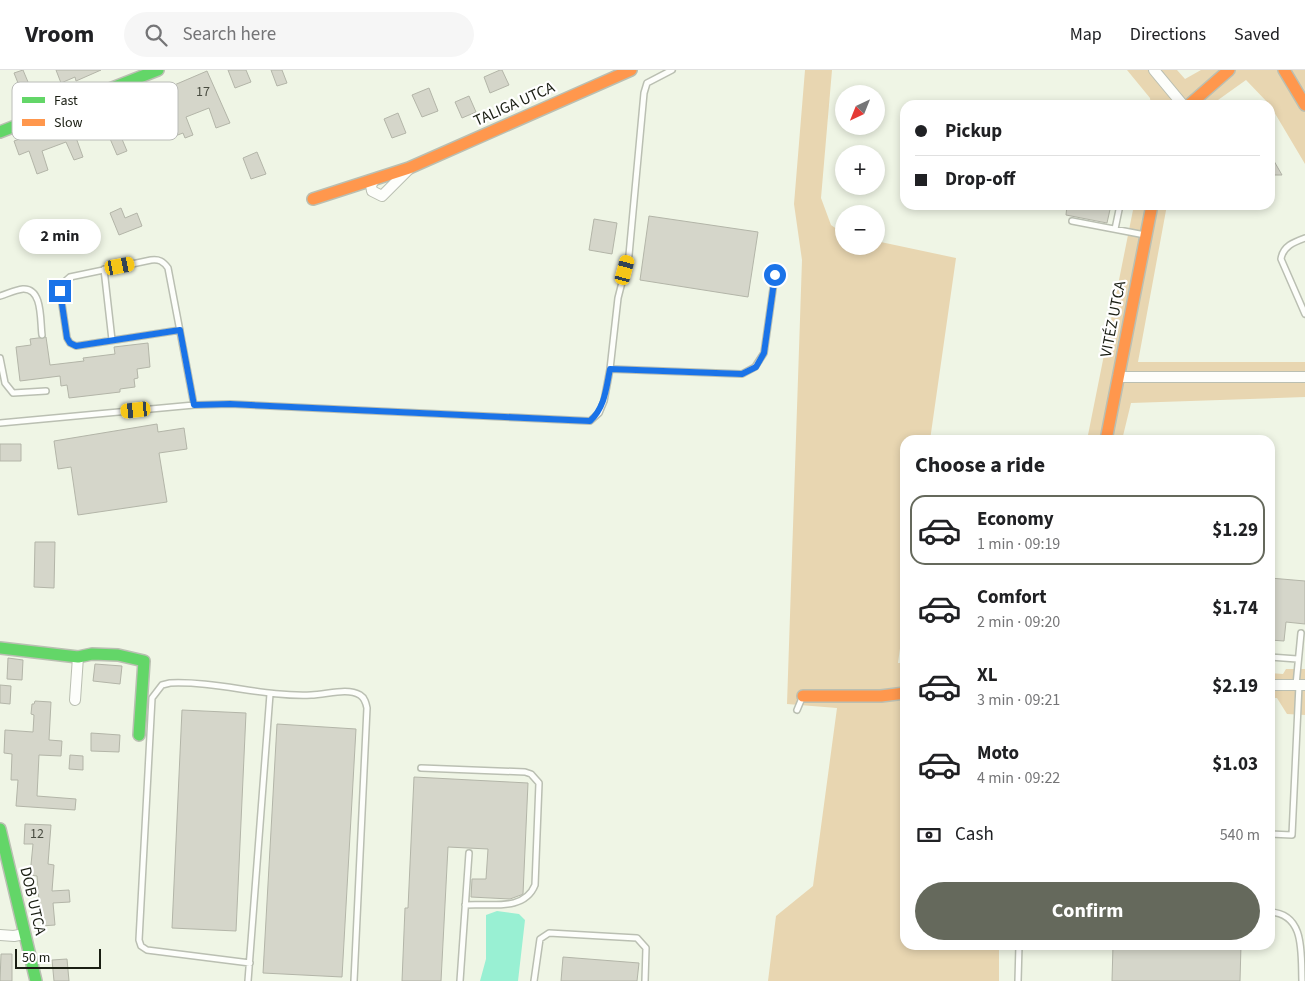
<!DOCTYPE html>
<html lang="en">
<head>
<meta charset="utf-8">
<style>
  :root { --surface:#fff; --page:#f6f6f6; --text:#202124; --muted:#757577; --line:#e0e0e0; --accent:#65695c }
  body { margin:0; font-family:"Source Sans 3",sans-serif; background:var(--page); color:var(--text); height:100vh; display:flex; flex-direction:column; font-size:19px; white-space:nowrap }
  * { box-sizing:border-box; margin:0 }
  p { font-size:16px; color:var(--muted) }
  .icon { flex:none; width:28px; height:28px; fill:none; stroke:currentColor; stroke-width:2; stroke-linecap:round; stroke-linejoin:round }
  .map { position:relative; flex:1; overflow:hidden }
  .panel { position:absolute; left:900px; top:365px; width:375px; height:515px; display:flex; flex-direction:column; background:var(--surface); border-radius:15px; box-shadow:0 2px 8px #0003 }
  .panel>* { flex:none }
  .banner { position:absolute; left:900px; top:30px; width:375px; height:110px; border-radius:15px; box-shadow:0 2px 8px #0003; display:grid; align-content:center; height:110px; padding:0 15px; background:var(--surface) }
  .needle { width:32px; rotate:223deg }
  .tools { position:absolute; left:835px; top:15px; display:grid; gap:10px }
  .tools a { display:grid; place-items:center; width:50px; height:50px; border-radius:50%; background:var(--surface); box-shadow:0 2px 8px #0003; font-size:25px }
  .scale { position:absolute; left:15px; bottom:12px; width:86px; box-sizing:border-box; padding-left:5px; border:2px solid #1a1e13; border-top:0; font-size:14px; line-height:18px; white-space:nowrap; color:#1a1e13; -webkit-text-stroke:4px #fff; paint-order:stroke }
  .end { position:absolute; width:22px; height:22px; margin:-11px; border:6px solid #1a73e8; background:#fff; box-shadow:0 0 0 2px #fff }
  .from { border-radius:50% }
  .bubble { position:absolute; height:35px; border-radius:18px; background:var(--surface); box-shadow:0 2px 8px #0003; font-size:16px; font-weight:700; line-height:35px; text-align:center }
  .car { position:absolute; width:15px; height:30px; margin:-15px -8px; border-radius:6px; box-shadow:0 0 4px 1px #0007; background:linear-gradient(#f5c518 24%,#345 0 40%,#f5c518 0 76%,#345 0 86%,#f5c518 0) }
  .banner b { display:flex; align-items:center; gap:18px; height:48px; font-size:19px }
  .banner b+b { border-top:1px solid var(--line) }
  .banner i { width:12px; height:12px; background:var(--text) }
  ul { padding:0; list-style:none }
  li { display:flex; align-items:center; gap:15px; height:70px; margin:0 10px 8px; padding:0 5px; border:2px solid transparent; border-radius:15px }
  li div { flex:1 }
  li b { display:block; font-size:19px }
  li em { font-style:normal; font-weight:700 }
  li.on { border-color:var(--accent) }
  li>.icon { width:45px; height:45px; stroke-width:1.5 }
  h2 { padding:0 15px; font-size:22px; line-height:60px }
  .pay { display:flex; align-items:center; gap:12px; height:55px; padding:0 15px; font-size:19px }
  .pay p { margin-inline-start:auto }
  .button { display:flex; gap:10px; margin-top:auto; padding:10px 15px }
  .button a { flex:1; height:58px; border-radius:30px; background:var(--accent); color:#fff; font-size:20px; font-weight:700; line-height:58px; text-align:center }
  header { display:flex; align-items:center; gap:30px; box-sizing:border-box; height:70px; padding:0 25px; background:var(--surface); border-bottom:1px solid var(--line) }
  header strong { font-size:24px }
  nav { display:flex; gap:28px; margin-inline-start:auto; font-size:18px }
  .search { width:350px; height:45px; background:var(--page); display:flex; align-items:center; gap:12px; box-sizing:border-box; padding:0 18px; border-radius:28px; color:var(--muted); font-size:19px }
  .map>svg:first-child { display:block }
</style>
</head>
<body>
<header>
<strong>Vroom</strong>
<div class="search"><svg class="icon" aria-label="search" viewBox="0 0 24 24"><circle cx="10" cy="10" r="6"/><path d="M15 15l6 6"/></svg>Search here</div>
<nav><a>Map</a><a>Directions</a><a>Saved</a></nav>
</header>
<div class="map">
<svg width="1305" height="911" viewBox="0 0 1305 911">
  <rect width="100%" height="100%" fill="#eff5e5"/>
  <path fill="#e8d6b1" d="M805,0H832L821,128L831,155L844,164V176H876V171L956,188L930,370H905V542L898,593H905V875H999V911H768L776,846L813,816L837,638L787,634L802,190L794,134Z
    M1127,0H1177L1185,9L1201,0H1305V94L1270,35L1246,10L1211,35H1151L1150,28Z
    M1134,135H1167L1138,292H1305V327L1131,333L1122,370H1087Z
    M1286,599H1305V645L1287,644L1277,628H1270V603L1283,604Z"/>
  <path fill="#99f0d3" d="M497,841L519,844L525,850L518,911H480L486,889V845Z"/>
  <path fill="#d5d6ca" stroke="#b3b5a8" d="M23,0L33,24L24,28L14,3Z
    M56,0H101L76,11L75,7L61,13Z
    M228,0H246L251,12L235,18Z
    M271,0H282L287,13L277,16Z
    M500,0H502L509,15L490,23L484,7Z
    M207,1L230,53L216,58L209,38L186,47L193,65L185,68L183,63L175,66L170,53L174,51L160,17L170,13L172,16Z
    M429,18L438,41L422,47L412,25Z
    M469,26L476,42L462,48L455,32Z
    M108,36L127,81L117,85L105,57L102,59L94,42Z
    M398,43L406,63L392,68L384,49Z
    M70,51L83,87L74,90L66,72L42,81L48,100L37,104L29,81L19,85L14,71Z
    M257,82L266,104L251,109L243,88Z
    M1270,84L1282,105H1270Z
    M1067,135H1111L1107,153L1066,145Z
    M121,138L125,148L137,143L142,156L119,165L110,143Z
    M649,146L758,162L748,227L640,210Z
    M594,149L617,153L612,184L589,180Z
    M46,267L50,295L84,291L83,288L115,284L114,277L148,273L150,297L137,299L138,308L134,309L135,317L120,319V322L69,328L67,315L61,316L60,306L20,311L16,277L31,275L30,269Z
    M157,354L158,362L184,358L187,379L159,383L167,432L78,445L71,397L58,399L54,371Z
    M0,374H21V391H0Z
    M35,472H55L54,518L34,517Z
    M1270,508L1305,511V554L1286,552L1284,571L1270,570Z
    M8,588L23,590L22,610L7,609Z
    M95,594L122,596L120,614L93,611Z
    M0,615L11,616L10,634L0,633Z
    M35,631L51,632L49,670L62,671L61,686L39,685L37,726L76,729L75,740L16,736L18,710H11L12,684L4,683L5,660L33,662L34,645L31,644L32,634H34Z
    M182,640L246,643L236,861L172,858Z
    M277,654L356,659L342,907L263,903Z
    M91,663L120,665L119,682L91,681Z
    M70,685L83,686V700L69,699Z
    M414,707L528,713L523,824L521,825L510,829L471,827L472,809H486L488,779L448,777L441,911H402L405,838H408Z
    M25,754L51,755L48,794L54,795L52,821L69,820L70,832L53,833L55,855L41,856L37,806L30,805L33,774H24Z
    M1113,875H1241L1240,911H1112Z
    M1,884H12V911H0Z
    M563,887L639,893L637,911H561Z
    M67,889L69,911H54L52,890Z"/>
  <g fill="none" stroke-linecap="round" stroke-linejoin="round">
    <defs>
      <path id="lane" d="M1072,151L1145,165
        M1115,159L1120,135
        M1305,168C1294,172 1283,176 1281,189L1305,244
        M104,199L112,270
        M0,226C7,224 15,220 23,219C43,218 40,251 42,265
        M180,260L76,276L70,273L67,268L60,221L62,214L70,207L151,190C159,189 163,191 168,198L194,335
        M0,288L5,313L13,323L46,321
        M610,299L742,304L755,297L764,283L775,205
        M0,353L194,335L230,334L590,351L599,343L604,331L610,299L618,228L629,185L644,23L647,13L672,0
        M1270,587L1297,589
        M1296,615L1301,563
        M797,640L802,628
        M421,698L525,702L531,704L539,713L535,815C524,842 490,833 465,835
        M1270,764L1292,765L1299,615
        M1270,842C1305,844 1301,882 1302,911
        M250,893L147,880L141,876L139,870L152,628L162,615L170,613C217,611 264,627 311,625C326,625 347,617 360,625C365,628 366,633 367,638L354,911
        M248,911L270,624
        M460,911L469,783
        M534,911L540,869L549,863L637,868L646,878L645,911
        M1018,911L1019,875"/>
      <path id="street" d="M1154,0L1183,35
        M375,109L371,115L372,121L382,126L408,100
        M1118,307H1305
        M1270,615H1305
        M75,630L78,587
        M0,865L14,866L24,864"/>
      <path id="fast" d="M0,62L158,0
        M0,578L78,587L92,584L118,585L144,591L139,665
        M0,759L36,911"/>
      <path id="slow" d="M1284,0L1305,35
        M1189,35L1229,0
        M313,129L409,98L631,0
        M1106,370L1152,135
        M803,626H881L905,623"/>
    </defs>
    <use href="#lane" stroke="#babfb2" stroke-width="8"/>
    <use href="#street" stroke="#babfb2" stroke-width="12"/>
    <use href="#fast" stroke="#babfb2" stroke-width="14"/>
    <use href="#slow" stroke="#babfb2" stroke-width="14"/>
    <use href="#lane" stroke="#fdfefb" stroke-width="5"/>
    <use href="#street" stroke="#fdfefb" stroke-width="10"/>
    <use href="#fast" stroke="#63d668" stroke-width="11"/>
    <use href="#slow" stroke="#ff974d" stroke-width="11"/>
  </g>
  <g fill="none" stroke-linecap="round" stroke-linejoin="round">
    <path stroke="#1a73e8" stroke-width="6" d="M60,221L67,268L70,273L76,276L180,260L194,335L230,334L590,351C605,337 606,319 610,299L742,304L756,297L764,283L775,205"/>
  </g>
  <g text-anchor="middle" dominant-baseline="central" stroke-width="4.5" stroke-linejoin="round" paint-order="stroke">
    <g font-size="14" fill="#494c41">
      <text x="203" y="22">17</text>
      <text x="37" y="764">12</text>
    </g>
    <g font-size="16" fill="#1a1e13" stroke="#fff">
      <text transform="translate(514 34) rotate(-24)">TALIGA UTCA</text>
      <text transform="translate(1113 249) rotate(-79)">VITÉZ UTCA</text>
      <text transform="translate(33 831) rotate(77)">DOB UTCA</text>
    </g>
  </g>
  <rect x="12" y="12" width="166" height="58" rx="8" fill="#fff" stroke="#babcb8" stroke-width="1"/>
  <rect x="22" y="27" width="23" height="6" fill="#63d668"/>
  <rect x="22" y="49" width="23" height="7" fill="#ff974d"/>
  <g font-size="14" fill="#1a1e13">
    <text x="54" y="35">Fast</text>
    <text x="54" y="57">Slow</text>
  </g>
</svg>
<div class="tools">
<a><svg class="needle" viewBox="-14 -14 28 28"><path d="M0-13l5 13h-10z" fill="#e53935"/><path d="M0 13l5-13h-10z" fill="#757577"/></svg></a>
<a>+</a>
<a>−</a>
</div>
<div class="scale">50 m</div>
<i class="end from" style="left:775px;top:205px"></i>
<i class="end" style="left:60px;top:221px"></i>
<div class="bubble" style="left:19px;top:149px;width:82px">2 min</div>
<i class="car" style="left:120px;top:196px;rotate:79deg"></i>
<i class="car" style="left:625px;top:200px;rotate:15deg"></i>
<i class="car" style="left:136px;top:340px;rotate:264deg"></i>
<div class="banner">
<b><i class="from"></i>Pickup</b>
<b><i></i>Drop-off</b>
</div>
<section class="panel">
<h2>Choose a ride</h2>
<ul>
<li class="on"><svg class="icon" aria-label="car" viewBox="0 0 24 24"><path d="M5 17H2v-5l4-1 3-4h7l3 4 3 1v5h-3M9 17h6M6 11h13"/><circle cx="7" cy="17" r="2"/><circle cx="17" cy="17" r="2"/></svg><div><b>Economy</b><p>1 min · 09:19</p></div><em>$1.29</em></li>
<li><svg class="icon" aria-label="car" viewBox="0 0 24 24"><path d="M5 17H2v-5l4-1 3-4h7l3 4 3 1v5h-3M9 17h6M6 11h13"/><circle cx="7" cy="17" r="2"/><circle cx="17" cy="17" r="2"/></svg><div><b>Comfort</b><p>2 min · 09:20</p></div><em>$1.74</em></li>
<li><svg class="icon" aria-label="car" viewBox="0 0 24 24"><path d="M5 17H2v-5l4-1 3-4h7l3 4 3 1v5h-3M9 17h6M6 11h13"/><circle cx="7" cy="17" r="2"/><circle cx="17" cy="17" r="2"/></svg><div><b>XL</b><p>3 min · 09:21</p></div><em>$2.19</em></li>
<li><svg class="icon" aria-label="car" viewBox="0 0 24 24"><path d="M5 17H2v-5l4-1 3-4h7l3 4 3 1v5h-3M9 17h6M6 11h13"/><circle cx="7" cy="17" r="2"/><circle cx="17" cy="17" r="2"/></svg><div><b>Moto</b><p>4 min · 09:22</p></div><em>$1.03</em></li>
</ul>
<div class="pay"><svg class="icon" aria-label="cash" viewBox="0 0 24 24"><path d="M3 7h18v10H3z"/><circle cx="12" cy="12" r="2"/></svg>Cash<p>540 m</p></div>
<div class="button"><a>Confirm</a></div>
</section>
</div>
</body>
</html>
